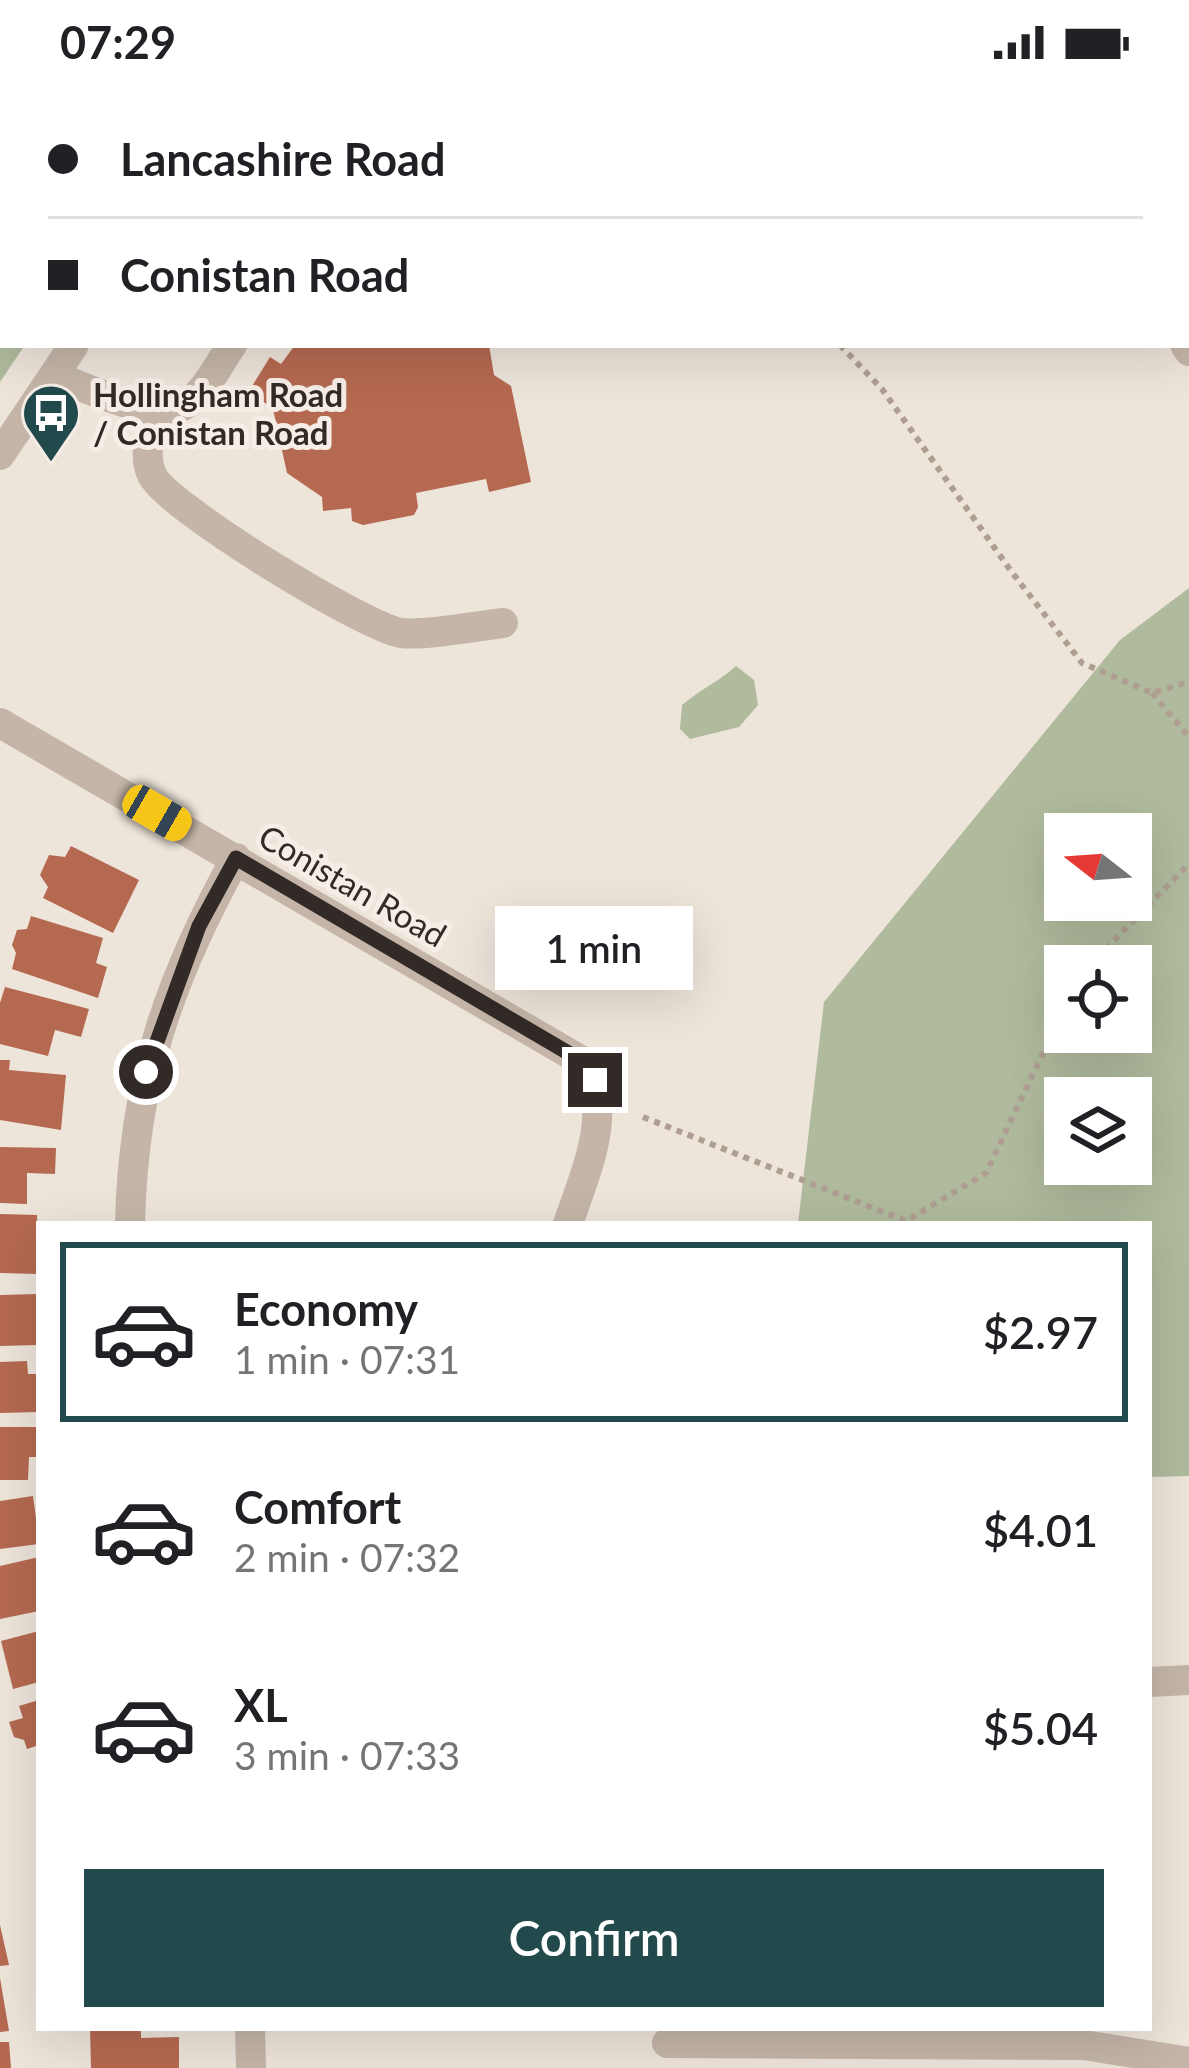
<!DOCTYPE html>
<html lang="en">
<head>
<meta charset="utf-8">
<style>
  :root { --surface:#fff; --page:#f6f6f6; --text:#202124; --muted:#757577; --line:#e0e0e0; --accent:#224a4d }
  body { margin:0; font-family:Lato,sans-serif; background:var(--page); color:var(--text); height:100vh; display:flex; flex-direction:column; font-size:45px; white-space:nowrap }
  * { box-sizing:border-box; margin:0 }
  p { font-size:39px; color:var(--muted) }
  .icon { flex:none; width:66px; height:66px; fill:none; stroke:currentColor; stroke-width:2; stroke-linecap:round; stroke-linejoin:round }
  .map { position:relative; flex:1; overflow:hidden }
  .drawer { position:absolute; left:36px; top:1137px; width:1116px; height:810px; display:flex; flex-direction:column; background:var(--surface); border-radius:0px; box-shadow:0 12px 48px #0002 }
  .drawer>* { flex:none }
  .top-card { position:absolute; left:0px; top:0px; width:1191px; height:264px; box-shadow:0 12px 48px #0002; display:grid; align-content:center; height:264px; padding:0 48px; background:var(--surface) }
  .needle { width:78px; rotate:287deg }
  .fabs { position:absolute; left:1044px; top:729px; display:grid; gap:24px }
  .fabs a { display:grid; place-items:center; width:108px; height:108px; border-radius:0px; background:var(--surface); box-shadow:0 12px 48px #0002; font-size:60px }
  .end { position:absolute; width:54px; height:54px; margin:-27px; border:15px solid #322a27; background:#fff; box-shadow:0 0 0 6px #fff }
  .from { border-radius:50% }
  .bubble { position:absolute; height:84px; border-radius:0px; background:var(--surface); box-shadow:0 12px 48px #0002; font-size:39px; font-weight:600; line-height:84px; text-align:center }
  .car { position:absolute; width:36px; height:72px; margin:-36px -18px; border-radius:15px; box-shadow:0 0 9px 3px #0007; background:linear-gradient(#f5c518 24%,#345 0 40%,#f5c518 0 76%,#345 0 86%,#f5c518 0) }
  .top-card b { display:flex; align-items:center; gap:42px; height:114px; font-size:45px }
  .top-card b+b { border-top:3px solid var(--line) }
  .top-card i { width:30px; height:30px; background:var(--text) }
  ul { padding:21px 0 0; list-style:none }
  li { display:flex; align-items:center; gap:36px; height:180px; margin:0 24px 18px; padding:0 24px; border:6px solid transparent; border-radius:0px }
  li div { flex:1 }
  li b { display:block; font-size:45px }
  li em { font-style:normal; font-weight:600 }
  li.current { border-color:var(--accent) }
  li>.icon { width:108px; height:108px; stroke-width:1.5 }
  .button { display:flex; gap:24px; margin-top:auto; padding:24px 48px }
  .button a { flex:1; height:138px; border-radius:0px; background:var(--accent); color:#fff; font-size:48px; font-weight:600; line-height:138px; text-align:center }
  .status { display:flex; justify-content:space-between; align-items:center; height:84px; padding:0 60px; background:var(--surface); direction:ltr }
  .status svg { height:33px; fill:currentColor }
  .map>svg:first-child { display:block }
</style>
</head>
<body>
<div class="status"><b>07:29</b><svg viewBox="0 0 49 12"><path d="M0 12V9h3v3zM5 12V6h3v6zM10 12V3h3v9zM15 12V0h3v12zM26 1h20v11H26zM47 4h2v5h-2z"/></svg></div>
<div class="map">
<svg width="1189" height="1984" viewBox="0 0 1189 1984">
  <rect width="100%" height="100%" fill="#ede4da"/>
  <path fill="#b0ba9c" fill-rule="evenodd" d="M0,150L3,261H25L0,298Z
    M1189,504V1392L1149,1393V1140H798L824,918L1120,556ZM1131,750V816H1065V750ZM1065,882H1131V948H1065ZM1065,1014H1131V1080H1065Z
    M736,582L754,596L758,621L739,643L690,655L680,645L682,621C699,606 720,597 736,582Z"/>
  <path fill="#b56950" d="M295,261H489L494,291L511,302L531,398L489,408L486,395L416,409L418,423L414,431L363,441L352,437L351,424L323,427L322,413L287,389L273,325L249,307L270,273L281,280Z
    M71,762L139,796L113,849L43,814L48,803L40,791L49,771L65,773Z
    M31,832L103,854L96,879L107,883L98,914L12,885L16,869L12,861L17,846L27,845Z
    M5,903L89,925L81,953L55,946L48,972L0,960V919Z
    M0,976H10L9,986L66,991L61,1046L0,1036Z
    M0,1063L56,1064L55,1090L27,1089V1120L0,1119Z
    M0,1130L37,1131L39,1190L0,1189Z
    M39,1210L38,1261L0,1262V1211Z
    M27,1277L28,1290H39V1328L0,1329V1278Z
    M0,1343H39V1373H29L28,1396H0Z
    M33,1412L36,1434L39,1433V1460L0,1465V1417Z
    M39,1473V1527L0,1535V1482Z
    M39,1547V1598L13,1605L1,1557Z
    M39,1616V1661L27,1665L24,1656L14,1653L9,1638L23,1634L19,1622Z
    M0,1841L9,1881L0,1882Z
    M0,1894L9,1947L0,1948Z
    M90,1944H141V1954L179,1953V1984H91Z
    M0,1958H9L11,1984H0Z"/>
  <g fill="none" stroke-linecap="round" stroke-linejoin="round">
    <path stroke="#af9f92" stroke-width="6" stroke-dasharray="6 6" stroke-linecap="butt" d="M473,0L479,3
      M0,209H3
      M840,261L882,305L1011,487L1082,579L1152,609L1189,598
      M1152,609L1189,653
      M1089,882L1189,780
      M643,1033L906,1137L986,1089L1065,923"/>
    <path stroke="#c4b5a8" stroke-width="30" d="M165,0L169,3
      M934,0L938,3
      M249,3L251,0
      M396,3V0
      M1188,90L1189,89
      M1185,261L1189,267
      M54,292C84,302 155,338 183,322C205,310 218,281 232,261
      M157,328C152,348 142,371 152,391C167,423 364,543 401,549C425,552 477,542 503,539
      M0,371L74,261
      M0,639L582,977C616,1026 585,1088 568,1140
      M130,1140C133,999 168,897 236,774
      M1149,1598L1189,1596
      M250,1944L251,1984
      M667,1959L1084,1961L1189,1978"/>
  </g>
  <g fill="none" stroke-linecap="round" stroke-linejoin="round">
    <path stroke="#322a27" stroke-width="15" d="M146,988L199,842L236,774L582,977L595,996"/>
  </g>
  <defs>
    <symbol id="bus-pin" viewBox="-11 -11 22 30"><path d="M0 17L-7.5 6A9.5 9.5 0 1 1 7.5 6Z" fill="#224a4d" stroke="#f6eee6"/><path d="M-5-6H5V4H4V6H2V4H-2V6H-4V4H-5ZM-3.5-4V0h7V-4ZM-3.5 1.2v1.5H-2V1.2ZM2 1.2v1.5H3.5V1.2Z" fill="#fff"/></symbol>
  </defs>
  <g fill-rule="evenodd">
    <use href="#bus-pin" x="18" y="296" width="66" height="90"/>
  </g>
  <g text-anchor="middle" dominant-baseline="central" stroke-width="10" stroke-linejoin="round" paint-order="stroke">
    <g font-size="33" font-weight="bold" fill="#322a27" stroke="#f6eee6" text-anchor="start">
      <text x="93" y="310">Hollingham Road<tspan x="93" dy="38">/ Conistan Road</tspan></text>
    </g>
    <g font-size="33" fill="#322a27" stroke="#f6eee6">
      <text transform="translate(353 801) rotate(30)">Conistan Road</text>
    </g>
  </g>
</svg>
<div class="fabs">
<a><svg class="needle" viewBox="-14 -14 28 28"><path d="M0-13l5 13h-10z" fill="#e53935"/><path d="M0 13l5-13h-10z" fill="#757577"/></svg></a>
<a><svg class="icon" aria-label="locate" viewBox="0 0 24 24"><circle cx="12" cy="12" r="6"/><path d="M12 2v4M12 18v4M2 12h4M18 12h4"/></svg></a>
<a><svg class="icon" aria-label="layers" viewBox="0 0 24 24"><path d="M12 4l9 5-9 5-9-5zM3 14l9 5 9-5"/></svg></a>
</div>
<i class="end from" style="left:146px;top:988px"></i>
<i class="end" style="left:595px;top:996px"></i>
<div class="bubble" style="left:495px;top:822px;width:198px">1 min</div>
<i class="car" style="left:157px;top:729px;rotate:120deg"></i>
<div class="top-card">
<b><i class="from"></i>Lancashire Road</b>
<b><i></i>Conistan Road</b>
</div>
<section class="drawer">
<ul>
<li class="current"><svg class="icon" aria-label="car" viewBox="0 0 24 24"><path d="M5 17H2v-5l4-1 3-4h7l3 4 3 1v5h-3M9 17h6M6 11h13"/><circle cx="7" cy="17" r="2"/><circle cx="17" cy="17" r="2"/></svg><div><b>Economy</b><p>1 min · 07:31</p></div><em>$2.97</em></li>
<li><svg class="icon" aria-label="car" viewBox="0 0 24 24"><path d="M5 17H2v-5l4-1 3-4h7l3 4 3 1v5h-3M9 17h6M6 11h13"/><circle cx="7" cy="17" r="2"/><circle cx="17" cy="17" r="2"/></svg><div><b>Comfort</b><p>2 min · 07:32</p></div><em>$4.01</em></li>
<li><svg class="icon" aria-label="car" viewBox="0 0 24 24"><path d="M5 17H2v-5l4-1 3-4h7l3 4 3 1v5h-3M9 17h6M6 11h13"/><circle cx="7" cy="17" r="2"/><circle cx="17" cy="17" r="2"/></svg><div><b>XL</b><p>3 min · 07:33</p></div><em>$5.04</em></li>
</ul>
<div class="button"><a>Confirm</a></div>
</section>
</div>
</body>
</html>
